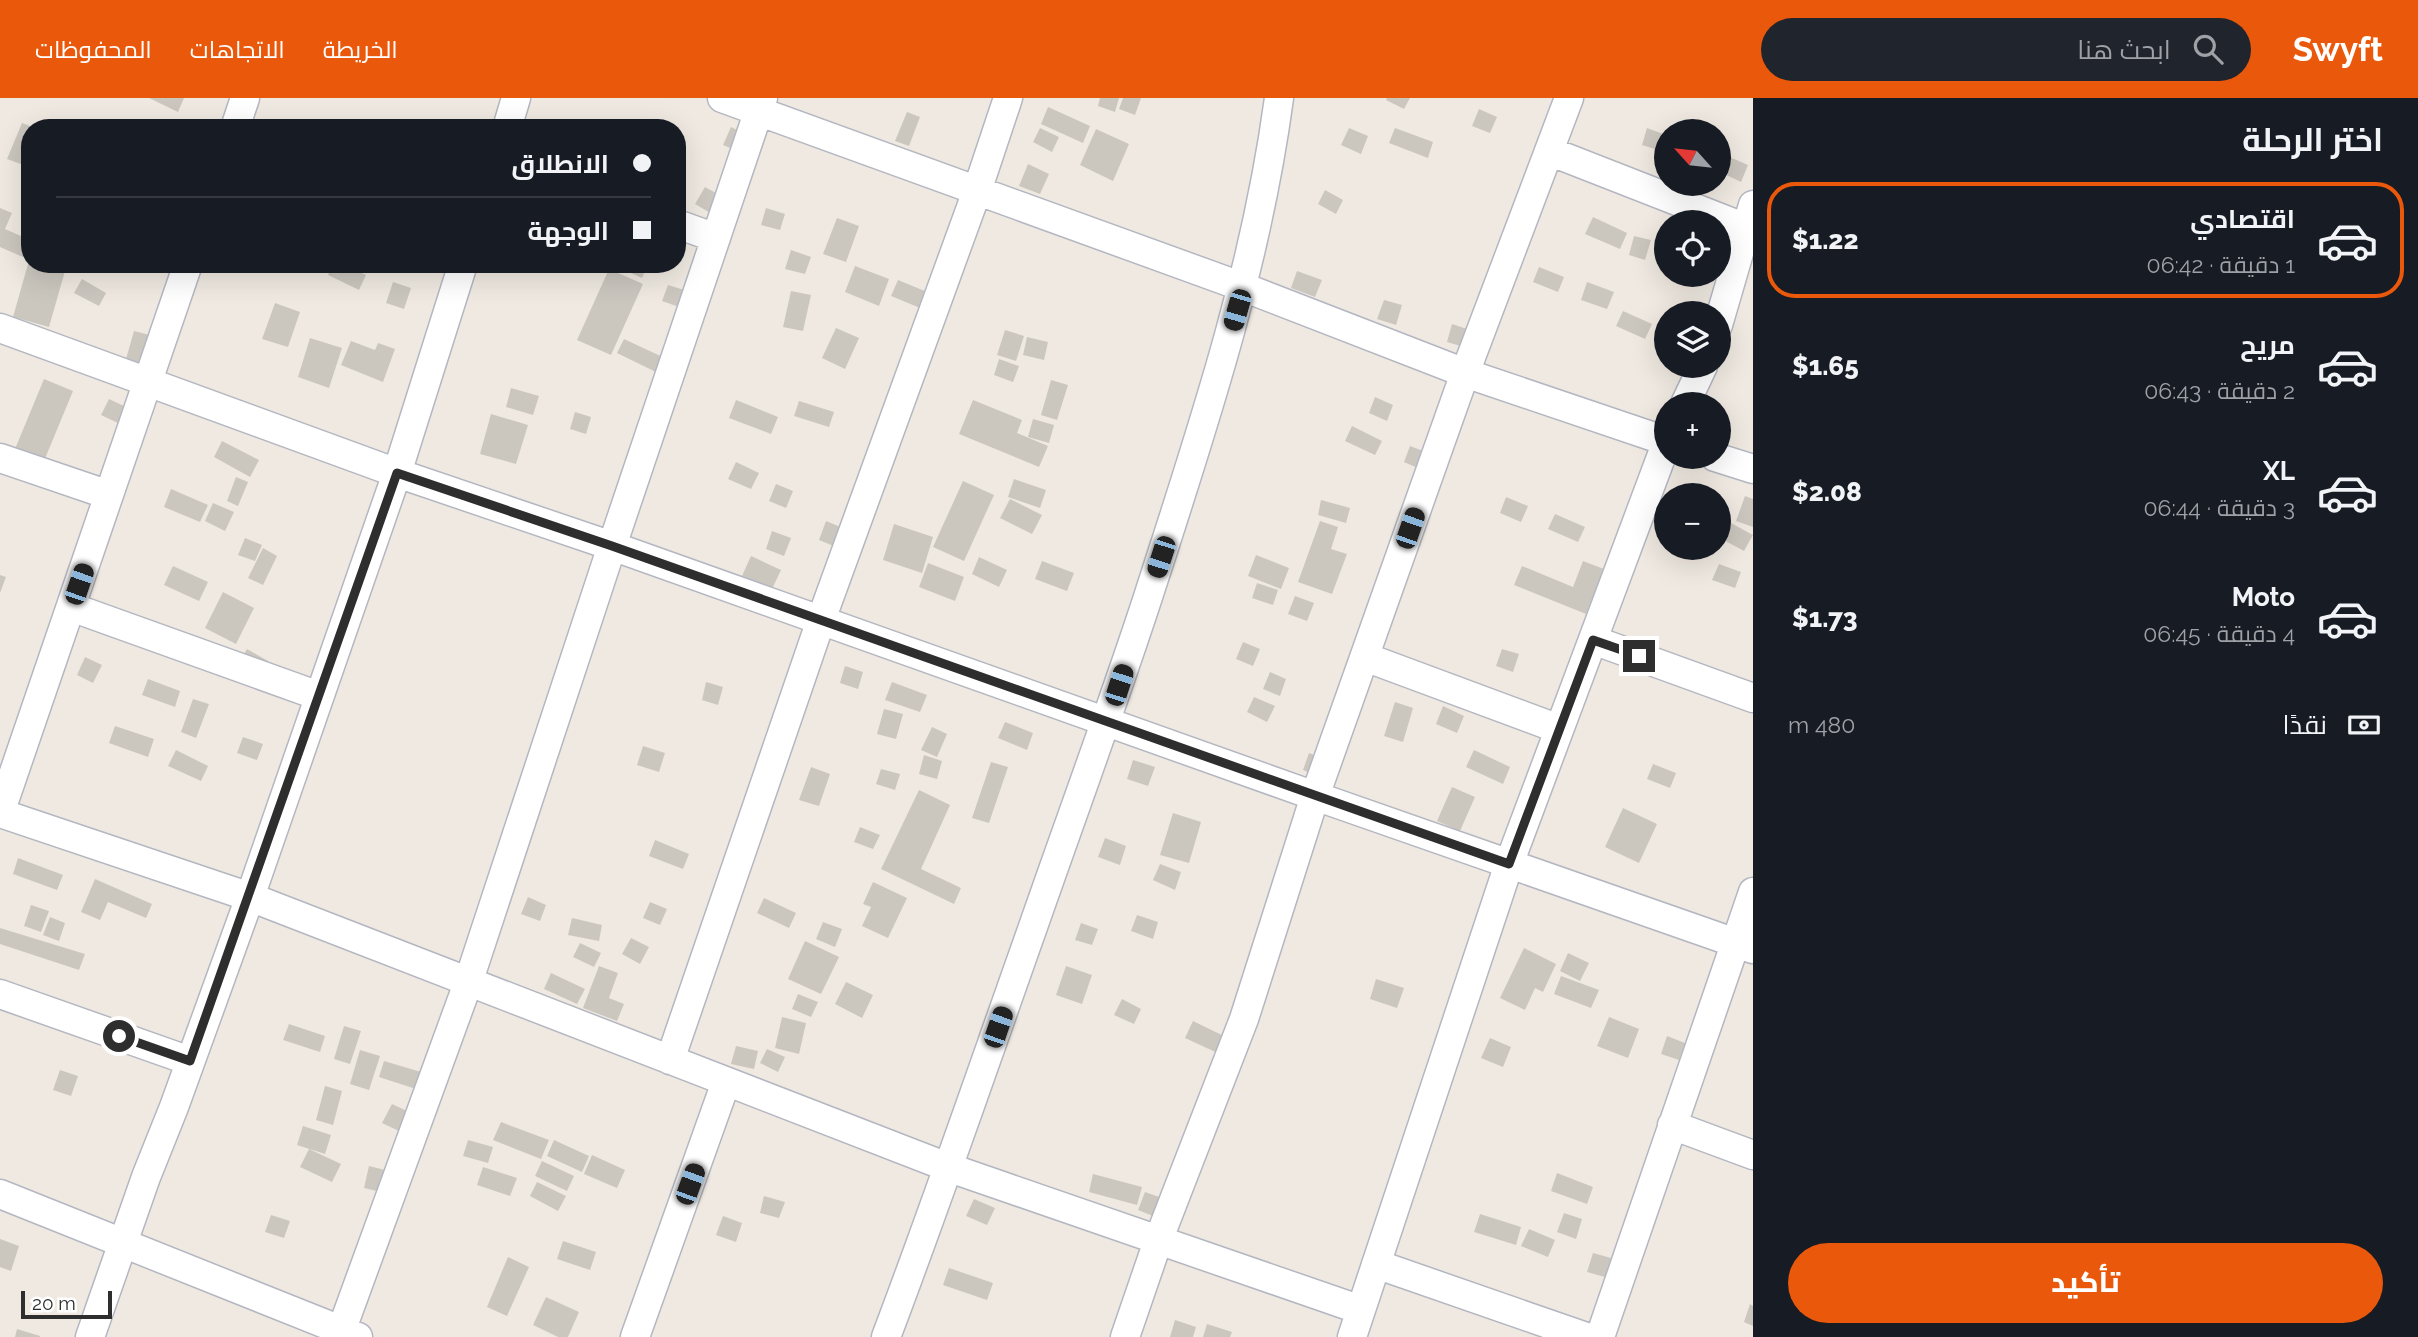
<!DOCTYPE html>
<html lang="ar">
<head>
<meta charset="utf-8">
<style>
  :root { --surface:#171b24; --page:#20242c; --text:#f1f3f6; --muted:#9ea1a6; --line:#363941; --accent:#ea580c }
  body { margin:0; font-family:Raleway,Cairo,sans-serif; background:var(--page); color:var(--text); direction:rtl; height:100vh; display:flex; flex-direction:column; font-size:26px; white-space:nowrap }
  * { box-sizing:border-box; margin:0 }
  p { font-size:23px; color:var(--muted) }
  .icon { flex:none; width:38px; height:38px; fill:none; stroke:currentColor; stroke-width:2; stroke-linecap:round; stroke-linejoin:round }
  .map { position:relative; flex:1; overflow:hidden; direction:ltr }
  .details { display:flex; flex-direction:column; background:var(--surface); width:665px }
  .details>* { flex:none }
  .guide { position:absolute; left:21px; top:21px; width:665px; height:154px; border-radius:28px; box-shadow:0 7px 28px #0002; direction:rtl; display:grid; align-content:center; height:154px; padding:0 35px; background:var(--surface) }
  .needle { width:46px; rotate:297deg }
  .buttons { position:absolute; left:1654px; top:21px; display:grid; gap:14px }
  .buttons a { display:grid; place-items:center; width:77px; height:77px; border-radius:50%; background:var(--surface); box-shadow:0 7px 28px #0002; font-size:35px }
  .scale { position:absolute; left:21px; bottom:18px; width:91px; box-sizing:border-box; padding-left:7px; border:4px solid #2e2e2e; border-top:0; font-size:19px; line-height:24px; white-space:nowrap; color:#2e2e2e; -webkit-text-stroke:5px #fff; paint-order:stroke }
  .end { position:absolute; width:32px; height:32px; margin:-16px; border:9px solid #2e2e2e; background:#fff; box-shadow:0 0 0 4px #fff }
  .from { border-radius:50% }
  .car { position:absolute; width:21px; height:42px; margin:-21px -10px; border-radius:9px; box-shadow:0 0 5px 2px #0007; background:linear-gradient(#222 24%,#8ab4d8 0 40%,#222 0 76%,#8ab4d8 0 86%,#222 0) }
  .guide b { display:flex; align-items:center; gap:24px; height:66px; font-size:26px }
  .guide b+b { border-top:2px solid var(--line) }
  .guide i { width:18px; height:18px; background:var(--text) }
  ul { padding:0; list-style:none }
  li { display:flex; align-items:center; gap:21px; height:116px; margin:0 14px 10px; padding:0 21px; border:4px solid transparent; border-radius:28px }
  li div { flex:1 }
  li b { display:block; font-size:26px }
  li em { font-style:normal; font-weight:800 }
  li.selected { border-color:var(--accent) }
  li>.icon { width:63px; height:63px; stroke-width:1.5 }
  h2 { padding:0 35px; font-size:32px; line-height:84px }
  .pay { display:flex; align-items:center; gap:18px; height:77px; padding:0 35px; font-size:26px }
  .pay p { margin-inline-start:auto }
  .button { display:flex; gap:14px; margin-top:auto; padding:14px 35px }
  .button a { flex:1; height:80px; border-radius:42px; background:var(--accent); color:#fff; font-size:28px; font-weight:800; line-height:80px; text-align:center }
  header { display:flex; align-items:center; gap:42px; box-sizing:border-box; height:98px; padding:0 35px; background:var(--accent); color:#fff }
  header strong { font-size:33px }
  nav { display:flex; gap:38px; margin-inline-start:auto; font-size:24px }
  .search { width:490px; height:63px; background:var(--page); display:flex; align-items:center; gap:18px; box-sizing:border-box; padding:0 24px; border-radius:38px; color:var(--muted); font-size:26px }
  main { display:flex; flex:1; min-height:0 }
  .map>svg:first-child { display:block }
</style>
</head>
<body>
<header>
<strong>Swyft</strong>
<div class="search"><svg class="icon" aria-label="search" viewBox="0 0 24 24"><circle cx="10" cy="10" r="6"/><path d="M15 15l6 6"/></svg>ابحث هنا</div>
<nav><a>الخريطة</a><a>الاتجاهات</a><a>المحفوظات</a></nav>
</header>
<main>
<section class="details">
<h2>اختر الرحلة</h2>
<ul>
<li class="selected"><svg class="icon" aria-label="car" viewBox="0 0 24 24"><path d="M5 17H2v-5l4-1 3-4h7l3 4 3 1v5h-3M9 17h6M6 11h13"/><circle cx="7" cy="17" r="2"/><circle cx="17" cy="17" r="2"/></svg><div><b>اقتصادي</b><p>1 دقيقة · 06:42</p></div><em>$1.22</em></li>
<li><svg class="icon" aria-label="car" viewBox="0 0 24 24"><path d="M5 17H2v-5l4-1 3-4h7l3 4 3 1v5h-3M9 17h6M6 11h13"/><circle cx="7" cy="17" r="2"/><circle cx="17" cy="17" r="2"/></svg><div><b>مريح</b><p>2 دقيقة · 06:43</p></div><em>$1.65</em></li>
<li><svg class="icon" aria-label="car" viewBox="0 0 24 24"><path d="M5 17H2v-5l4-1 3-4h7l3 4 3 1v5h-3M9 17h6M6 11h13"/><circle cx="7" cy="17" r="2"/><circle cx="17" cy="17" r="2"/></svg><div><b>XL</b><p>3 دقيقة · 06:44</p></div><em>$2.08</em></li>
<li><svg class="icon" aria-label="car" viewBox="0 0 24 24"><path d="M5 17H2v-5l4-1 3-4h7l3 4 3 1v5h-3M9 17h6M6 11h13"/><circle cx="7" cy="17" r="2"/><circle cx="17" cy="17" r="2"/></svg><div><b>Moto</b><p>4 دقيقة · 06:45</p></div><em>$1.73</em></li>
</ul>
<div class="pay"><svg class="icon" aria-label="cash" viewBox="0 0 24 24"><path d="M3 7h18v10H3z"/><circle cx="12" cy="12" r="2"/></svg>نقدًا<p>480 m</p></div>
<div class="button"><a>تأكيد</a></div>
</section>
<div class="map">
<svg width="1753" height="1239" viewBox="0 0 1753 1239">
  <rect width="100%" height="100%" fill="#efe9e1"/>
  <path fill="#cbc7bf" d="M149,0H184L178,14Z
    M1100,0H1119L1115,14L1098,8Z
    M1123,0H1141L1135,17L1119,11Z
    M1387,0H1410L1404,11L1386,2Z
    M1048,9L1090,28L1083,45L1041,26Z
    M1479,11L1497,19L1490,35L1472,28Z
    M907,14L920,19L909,48L895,43Z
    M22,25L30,28V60L26,68L7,61Z
    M731,29L745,36L737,53L723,47Z
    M1040,30L1059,39L1052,54L1033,44Z
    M1349,30L1368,38L1361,56L1341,47Z
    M1395,30L1433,44L1428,60L1389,45Z
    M1647,30L1666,37L1664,54L1642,47Z
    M1096,31L1129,46L1113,83L1080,67Z
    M1718,54L1748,67L1741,84L1718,73Z
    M1028,66L1049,76L1040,96L1019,88Z
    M705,89L723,99L712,116L695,106Z
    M1325,92L1343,102L1336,116L1318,106Z
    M0,110L12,115L5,131L30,142L23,159L0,149Z
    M766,110L785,116L780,132L761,127Z
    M1593,119L1627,135L1620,151L1585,136Z
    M837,120L859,128L846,164L823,156Z
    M1634,138L1651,142L1645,162L1629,157Z
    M791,152L811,159L805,176L785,171Z
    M28,166H67L49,229L13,219Z
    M333,166H344L366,177L359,192L328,177Z
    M611,166H648L642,180Z
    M855,168L889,181L879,208L845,194Z
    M1539,169L1564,179L1558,194L1533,184Z
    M609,171L643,186L611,257L577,242Z
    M1297,173L1322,182L1315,199L1291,190Z
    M82,181L106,195L99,208L74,195Z
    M898,182L932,196L925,212L891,198Z
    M393,184L411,190L404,211L386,205Z
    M1587,184L1614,194L1607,211L1581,202Z
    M668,187L691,194L685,211L662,203Z
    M791,193L811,197L803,233L783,229Z
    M1384,202L1402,207L1396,227L1377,221Z
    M275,205L300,214L288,249L262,241Z
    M1684,205L1700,211L1699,215H1681Z
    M1623,213L1652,226L1645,241L1616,228Z
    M1452,226L1470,232L1464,249L1447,244Z
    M836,230L859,240L845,271L822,260Z
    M1005,232L1024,238L1016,263L997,257Z
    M134,233L150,237L142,266L126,261Z
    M1027,239L1048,244L1044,262L1023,257Z
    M310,240L342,250L329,290L298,279Z
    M624,241L667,261L660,276L617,255Z
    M351,243L375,252L378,245L395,251L383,284L341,267Z
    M999,261L1019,268L1013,284L994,277Z
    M44,281L73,293L44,363L15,351Z
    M1051,282L1068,287L1057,322L1041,317Z
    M511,290L539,298L533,317L506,309Z
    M1375,299L1393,307L1387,323L1369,315Z
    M109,301L126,309L118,325L101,317Z
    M736,302L778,319L771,336L729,320Z
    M973,302L1022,322L1017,335L1048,348L1039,369L959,336Z
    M799,303L834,314L829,329L794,318Z
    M575,314L591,319L586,336L570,331Z
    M491,316L528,327L516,366L480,356Z
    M1033,321L1054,327L1049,345L1028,339Z
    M1352,328L1382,343L1375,357L1345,343Z
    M222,343L259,362L250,379L214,359Z
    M1410,348L1426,354L1420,371L1404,364Z
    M736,364L759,375L751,391L728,381Z
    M236,379L248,384L238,408L227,403Z
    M1014,381L1046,392L1040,410L1008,399Z
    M963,383L994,397L964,463L933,449Z
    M776,386L793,393L786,410L769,403Z
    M171,391L208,407L200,424L164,409Z
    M1745,398L1753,401V429L1736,423Z
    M1506,399L1528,408L1521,424L1500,415Z
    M1010,401L1042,417L1032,436L1000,420Z
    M1321,402L1350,410L1346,425L1318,417Z
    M213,405L234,414L225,433L205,423Z
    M1555,416L1585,429L1578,444L1548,431Z
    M1720,419L1753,437L1744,453L1718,439Z
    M826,423L843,430L836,449L819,442Z
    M1320,423L1338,429L1331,451L1347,456L1332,496L1298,484Z
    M894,426L933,439L922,475L883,462Z
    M772,433L791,440L784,458L766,451Z
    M245,440L262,447L255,463L238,457Z
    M263,450L277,458L263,487L248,480Z
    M1256,457L1289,470L1281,491L1248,478Z
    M751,458L781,472L772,491L742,478Z
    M979,459L1007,472L999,489L972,476Z
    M1042,463L1074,475L1067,493L1035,481Z
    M1583,463L1604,471L1586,516L1514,487L1522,468L1573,489Z
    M928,465L964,479L955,503L919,489Z
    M1719,466L1741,474L1735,490L1712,482Z
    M173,468L208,484L199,503L164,487Z
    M0,477L6,479L0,495Z
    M1257,485L1278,492L1273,507L1252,500Z
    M223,494L254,510L236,546L205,530Z
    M1295,498L1314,505L1307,523L1288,516Z
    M1243,544L1260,551L1253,568L1236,561Z
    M247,551L268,563L259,577L239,565Z
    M1502,551L1519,556L1513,574L1496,568Z
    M85,559L102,567L93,585L77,577Z
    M845,568L863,574L858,591L840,585Z
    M1270,574L1286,581L1280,598L1263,591Z
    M148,581L180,593L175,609L142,597Z
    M706,584L723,589L718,607L702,602Z
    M892,584L927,597L920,614L885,602Z
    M1254,599L1275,608L1267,624L1247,614Z
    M193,601L209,606L196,640L181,634Z
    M1395,604L1413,610L1403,644L1384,638Z
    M1443,608L1464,618L1457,635L1436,626Z
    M884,611L903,616L896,641L877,636Z
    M1005,624L1033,635L1027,652L998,640Z
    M115,628L154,641L148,659L109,645Z
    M932,629L947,636L937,659L921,652Z
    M243,639L263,646L257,662L237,655Z
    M643,648L665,655L659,674L637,667Z
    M176,652L208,668L201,683L168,668Z
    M1474,652L1510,669L1503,686L1466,669Z
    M1309,655L1325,661L1319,679L1303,672Z
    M924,657L942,663L937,681L919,676Z
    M1133,662L1155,669L1148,688L1127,681Z
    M991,664L1008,669L989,725L972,720Z
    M1653,666L1676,675L1670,690L1647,681Z
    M811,669L830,676L819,708L799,702Z
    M881,671L900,676L895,692L876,686Z
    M1452,689L1475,699L1460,733L1437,723Z
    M919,692L950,707L921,771L961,790L954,806L881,771Z
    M1623,710L1657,726L1639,765L1605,749Z
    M1173,715L1201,724L1189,765L1160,757Z
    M860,729L880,737L873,751L854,744Z
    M1105,740L1126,748L1120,767L1098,759Z
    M655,742L689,756L683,771L649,758Z
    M18,760L63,777L57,792L13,776Z
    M1160,766L1181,774L1175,792L1153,782Z
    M95,781L152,806L146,820L108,804L100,822L81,814Z
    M873,784L907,800L888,840L862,828L871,809L863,806Z
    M528,799L546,807L540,823L521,816Z
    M764,800L796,815L789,830L757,815Z
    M650,804L667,811L660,827L643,820Z
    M31,807L49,813L41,834L24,828Z
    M1137,817L1158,824L1153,841L1131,833Z
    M50,819L65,825L59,843L43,837Z
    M572,820L602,827L599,843L568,837Z
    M823,824L842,831L835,849L816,841Z
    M1081,825L1098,831L1092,847L1075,842Z
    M0,830L85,856L79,872L0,846Z
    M631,840L649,849L640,866L622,856Z
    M805,843L839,859L821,896L788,881Z
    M580,845L601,855L594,869L573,859Z
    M1524,850L1556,866L1543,894L1535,890L1525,912L1500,900Z
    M1568,855L1589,865L1580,883L1560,873Z
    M599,868L618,875L609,900L624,906L617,923L583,910Z
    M1066,868L1092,877L1082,906L1056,897Z
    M551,875L585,891L577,906L544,891Z
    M1561,878L1599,892L1591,910L1554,896Z
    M1376,881L1404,890L1397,910L1370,901Z
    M846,884L873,897L862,920L835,906Z
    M798,896L818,904L811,919L792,911Z
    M1122,901L1141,911L1134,926L1114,917Z
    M782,919L806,925L799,956L775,950Z
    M1609,919L1639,931L1628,960L1597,948Z
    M1193,923L1230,941L1222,957L1185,940Z
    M289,926L325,938L320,954L283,942Z
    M344,928L361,933L350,966L334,961Z
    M1667,938L1685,945L1679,962L1661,956Z
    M1490,940L1511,949L1503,969L1481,960Z
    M736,948L758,953L754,971L731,966Z
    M767,951L785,959L778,974L760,965Z
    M360,952L380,958L369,992L350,986Z
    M384,963L421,974L416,991L379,979Z
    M60,972L78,978L71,998L53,992Z
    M325,988L342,993L333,1027L316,1022Z
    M392,1006L409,1014L399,1033L382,1025Z
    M501,1024L549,1042L541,1061L493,1042Z
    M303,1028L331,1037L325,1056L297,1047Z
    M468,1042L493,1049L488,1065L463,1058Z
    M554,1042L589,1058L582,1074L547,1058Z
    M309,1051L341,1066L332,1084L300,1069Z
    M592,1057L625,1072L617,1090L584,1076Z
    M542,1063L574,1078L567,1093L535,1078Z
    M369,1068L385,1072L381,1094L364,1090Z
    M483,1069L517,1080L510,1098L477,1087Z
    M1557,1075L1593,1089L1587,1106L1551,1093Z
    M1093,1076L1142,1089L1137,1107L1089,1094Z
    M537,1084L566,1098L558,1113L530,1098Z
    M1145,1094L1165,1101L1158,1120L1138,1112Z
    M764,1098L785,1104L779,1120L760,1115Z
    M974,1101L995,1110L987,1127L966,1118Z
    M1564,1115L1582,1121L1576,1141L1557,1134Z
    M1480,1116L1521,1129L1516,1147L1474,1134Z
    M271,1117L290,1123L284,1140L265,1134Z
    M723,1118L742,1125L736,1144L716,1137Z
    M1529,1131L1555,1142L1548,1159L1521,1148Z
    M0,1141L19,1148L11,1173L0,1169Z
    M563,1143L596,1154L590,1172L557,1161Z
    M1593,1155L1611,1160L1605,1179L1587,1174Z
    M508,1159L529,1169L507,1218L487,1209Z
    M949,1170L993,1185L987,1202L943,1187Z
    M546,1199L579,1214L568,1239H558L533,1227Z
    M1750,1206L1753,1208V1228L1744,1224Z
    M1175,1222L1196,1229L1193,1239H1170Z
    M1207,1226L1232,1234L1230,1239H1203Z
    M17,1231L40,1238V1239H15Z"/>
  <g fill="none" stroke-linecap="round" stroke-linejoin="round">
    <defs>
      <path id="minor" d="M722,0L1243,189L1465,275L1666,343
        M235,30L245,0
        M507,30L516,0
        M1549,53L1746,130
        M677,126L716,140
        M1718,227L1753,107
        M0,230L397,375L612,448L1315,698L1753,851
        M1685,306L1703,268
        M1715,359L1753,371
        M0,360L109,397
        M71,509L319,598
        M1593,542L1753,600
        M1365,559L1559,631
        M0,715L250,799L950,1070L1361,1212
        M0,715L188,166
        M0,896L190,963
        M670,962L821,522L977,93L1008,0
        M1672,1027L1753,1057
        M0,1096L358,1239
        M1376,1166L1586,1239
        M90,1239L146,1079L174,1009L250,799L397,375L463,166
        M339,1239L468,885L612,448L763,0
        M635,1239L726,984
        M886,1239C938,1102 985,964 1034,826C1072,717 1112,609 1148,499C1201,335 1256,172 1279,0
        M1125,1239L1158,1143L1244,921L1315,698L1465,275L1569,0
        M1352,1239L1509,766L1666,346
        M1600,1239L1753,794"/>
    </defs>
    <use href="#minor" stroke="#b4b7c1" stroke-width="31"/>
    <use href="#minor" stroke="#fff" stroke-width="28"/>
  </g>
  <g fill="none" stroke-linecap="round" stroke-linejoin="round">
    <path stroke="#2e2e2e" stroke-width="9" d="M119,938L190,963L397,375L612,448L1509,766L1593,542L1639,558"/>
  </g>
</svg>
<div class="buttons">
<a><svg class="needle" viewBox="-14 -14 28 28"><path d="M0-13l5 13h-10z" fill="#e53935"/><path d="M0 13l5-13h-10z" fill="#9ea1a6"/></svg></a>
<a><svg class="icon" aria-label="locate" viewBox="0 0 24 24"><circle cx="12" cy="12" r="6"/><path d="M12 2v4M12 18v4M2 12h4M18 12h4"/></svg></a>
<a><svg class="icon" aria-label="layers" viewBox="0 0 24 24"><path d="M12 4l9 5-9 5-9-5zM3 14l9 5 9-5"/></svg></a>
<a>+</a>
<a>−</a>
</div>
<div class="scale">20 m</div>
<i class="end from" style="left:119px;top:938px"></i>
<i class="end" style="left:1639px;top:558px"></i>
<i class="car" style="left:1237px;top:212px;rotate:196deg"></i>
<i class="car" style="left:1410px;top:430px;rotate:19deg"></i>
<i class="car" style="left:1161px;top:459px;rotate:198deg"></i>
<i class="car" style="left:79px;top:486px;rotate:19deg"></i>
<i class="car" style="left:1119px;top:587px;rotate:18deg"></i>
<i class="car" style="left:998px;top:929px;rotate:19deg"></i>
<i class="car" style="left:690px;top:1086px;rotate:20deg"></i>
<div class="guide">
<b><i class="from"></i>الانطلاق</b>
<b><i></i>الوجهة</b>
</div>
</div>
</main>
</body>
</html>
